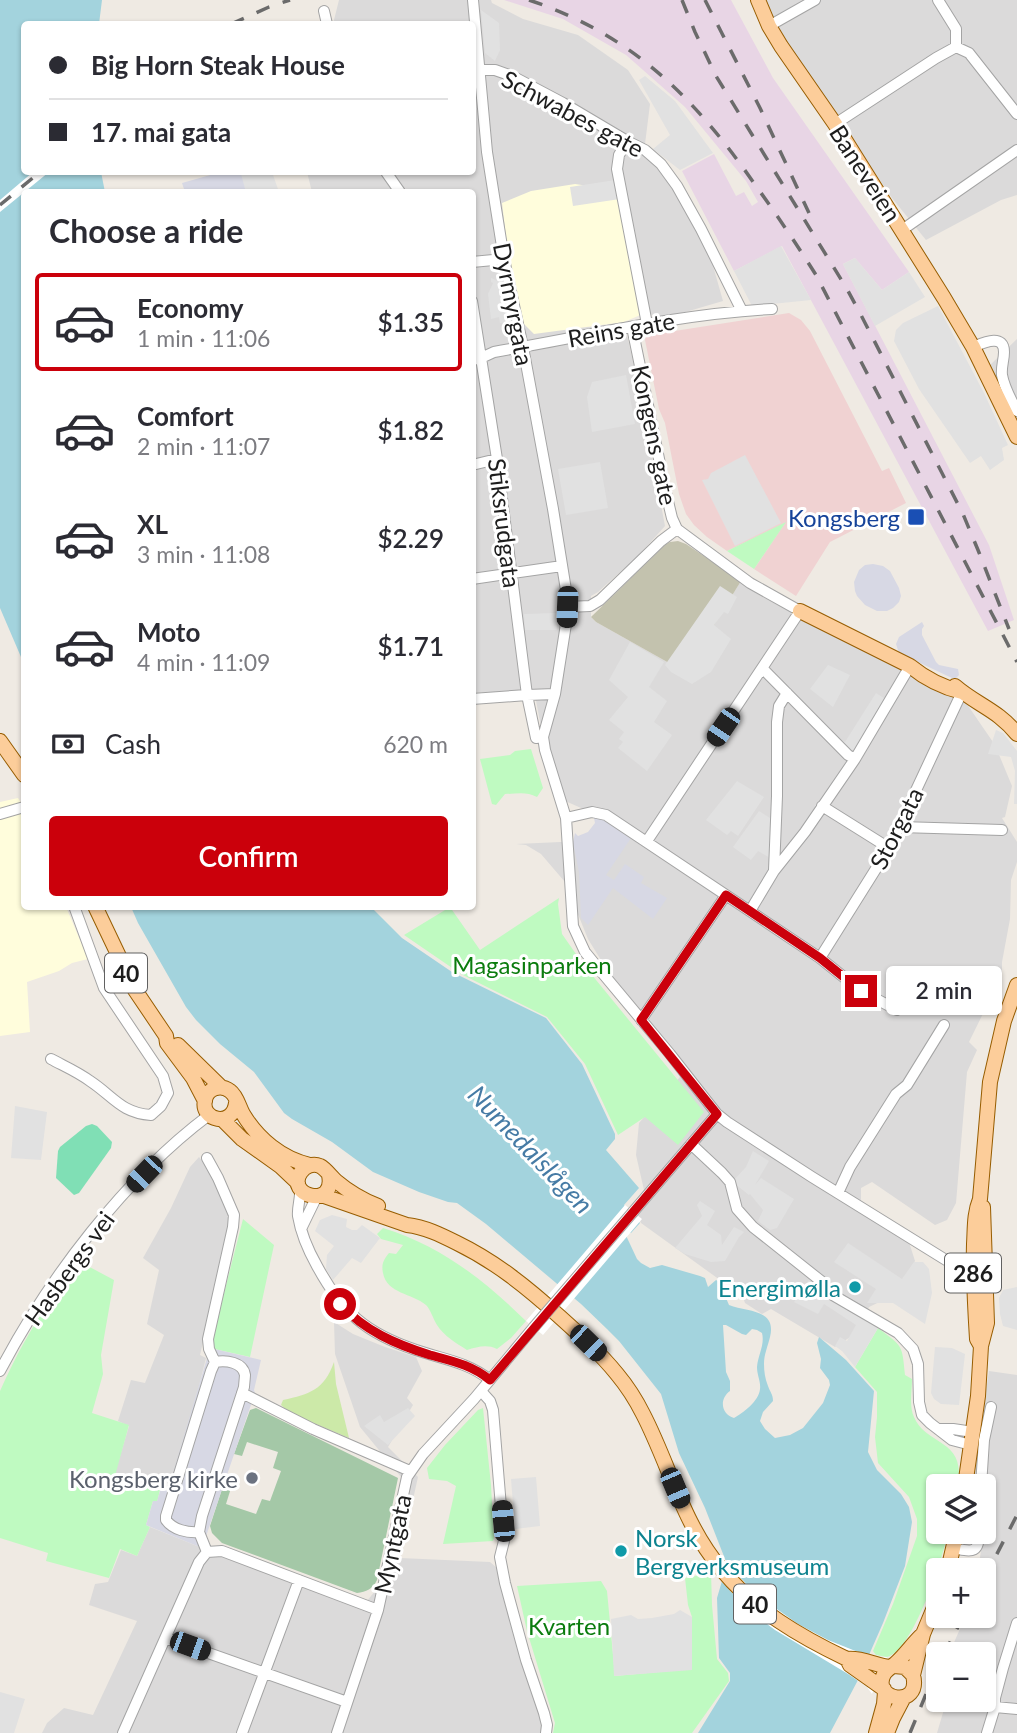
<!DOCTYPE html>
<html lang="en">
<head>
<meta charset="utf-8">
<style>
  :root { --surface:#fff; --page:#f7f7f7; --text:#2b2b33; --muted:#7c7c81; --line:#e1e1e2; --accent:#cb000b }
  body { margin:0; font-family:Lato,sans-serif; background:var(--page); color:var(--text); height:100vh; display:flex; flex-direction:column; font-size:26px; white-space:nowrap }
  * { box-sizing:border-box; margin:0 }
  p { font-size:23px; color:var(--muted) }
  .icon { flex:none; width:38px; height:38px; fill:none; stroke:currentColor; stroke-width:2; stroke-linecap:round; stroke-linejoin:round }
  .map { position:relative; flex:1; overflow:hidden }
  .panel { position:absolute; left:21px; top:189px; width:455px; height:721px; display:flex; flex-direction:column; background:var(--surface); border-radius:7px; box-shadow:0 2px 5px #0004 }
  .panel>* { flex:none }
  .banner { position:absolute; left:21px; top:21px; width:455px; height:154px; border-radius:7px; box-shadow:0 2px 5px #0004; display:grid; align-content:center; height:154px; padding:0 28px; background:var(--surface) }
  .fabs { position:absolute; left:926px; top:1474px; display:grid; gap:14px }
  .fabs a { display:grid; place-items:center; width:70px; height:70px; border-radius:7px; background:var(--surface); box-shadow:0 2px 5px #0004; font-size:35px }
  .end { position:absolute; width:32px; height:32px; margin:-16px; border:9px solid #cb000b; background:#fff; box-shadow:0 0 0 4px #fff }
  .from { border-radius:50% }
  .bubble { position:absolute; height:49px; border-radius:7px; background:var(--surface); box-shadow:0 2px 5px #0004; font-size:23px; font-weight:600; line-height:49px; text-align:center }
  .car { position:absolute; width:21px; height:42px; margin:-21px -10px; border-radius:9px; box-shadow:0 0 5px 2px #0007; background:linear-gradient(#222 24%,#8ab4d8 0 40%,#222 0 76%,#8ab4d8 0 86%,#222 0) }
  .banner b { display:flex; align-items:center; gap:24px; height:66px; font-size:26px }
  .banner b+b { border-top:2px solid var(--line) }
  .banner i { width:18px; height:18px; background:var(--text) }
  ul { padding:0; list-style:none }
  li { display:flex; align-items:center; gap:21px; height:98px; margin:0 14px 10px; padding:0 14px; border:4px solid transparent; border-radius:7px }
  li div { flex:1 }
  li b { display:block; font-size:26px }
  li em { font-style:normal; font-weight:600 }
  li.selected { border-color:var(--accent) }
  li>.icon { width:63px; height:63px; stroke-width:1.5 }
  h2 { padding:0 28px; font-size:32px; line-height:84px }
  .pay { display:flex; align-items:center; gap:18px; height:77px; padding:0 28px; font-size:26px }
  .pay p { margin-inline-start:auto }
  .cta { display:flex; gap:14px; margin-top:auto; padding:14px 28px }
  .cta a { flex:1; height:80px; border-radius:7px; background:var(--accent); color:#fff; font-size:28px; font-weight:600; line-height:80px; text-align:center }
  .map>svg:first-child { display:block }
</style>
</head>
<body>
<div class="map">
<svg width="1017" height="1733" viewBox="0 0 1017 1733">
  <rect width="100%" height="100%" fill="#efeae3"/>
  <path fill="#dbdada" d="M339,0H491L492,3L523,19L578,35L628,70L650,104L645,144L684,192L708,248L723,301L665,318L645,313L581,328L624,322L638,383L665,526L638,556L598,592L591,596V617L596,622L685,672L741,581L758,594L804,619L960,694L995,745L1012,786L1005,817L1002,818L1017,842V862L1011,880L1010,919L1002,962V975L969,1042L977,1050L967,1072L956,1203L947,1220L935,1225L872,1182L861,1188V1202L908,1239L915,1261L892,1296L869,1307L858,1332L835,1347L771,1309L762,1314L745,1303L740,1289L720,1280L641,1223L633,1207L644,1190L636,1155L639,1123L680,1077L662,1038L620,991L588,939L565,882L541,854L526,845L516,844L605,840L642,835L554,796L534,690L473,693L472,192H312L307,172H472V24H333Z
    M764,0H1017V195L1001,200L926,240L892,198L784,41Z
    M1017,339V420L989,366Z
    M199,1157L214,1176L229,1206V1232L200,1355L206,1358L196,1398L168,1490L161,1488L160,1490L114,1476L129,1426L118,1421L131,1380L145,1383L164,1335L147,1324L159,1270L143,1258L171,1208L190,1167Z
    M334,1322L353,1334L385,1347L416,1357L422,1371L407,1398L413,1405L388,1447L418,1477L400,1558L490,1562L497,1568L541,1719V1733H42L47,1723L64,1708L93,1715L137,1621L89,1605L95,1584L108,1582L121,1550L137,1556L150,1527L202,1548L366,1602L381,1584L401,1477L360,1427L335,1354Z
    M989,1371L1017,1375V1733H937L947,1699H984V1654H949L966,1615H984V1570H978L981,1551L977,1531H984V1486H971Z"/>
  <path fill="#f0d2d2" d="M789,313L801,320L810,331L882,471L889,468L906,503L830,542L796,596L754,569L785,523L727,551L707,537L694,525L686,514L679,494L665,423L659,409L645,340L646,337L649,335Z"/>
  <path fill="#e8d5e5" d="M504,0H731L773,78L909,272L882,290L855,258L843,264L989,545L1014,620L988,631L782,246L734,271L682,171L714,154L736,196L744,192L752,206L758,202L746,181L685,107L626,55L563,19Z"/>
  <path fill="#fffddc" d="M575,184L622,191L645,313L624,322L534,334L523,323L509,263L502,203L531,191Z
    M18,798L24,807V906L66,907L88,959L72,963L59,971L27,982L30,1032L0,1036V802Z"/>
  <path fill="#c3c2ae" d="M678,541L686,544L741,581L685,672L596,622L591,617L666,544L670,542Z"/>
  <path fill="#cce9a8" d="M334,1362L336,1384L349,1438L290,1413L281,1405L283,1400C310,1394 324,1390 334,1362Z"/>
  <path fill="#a4c8a7" d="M256,1408L398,1478L377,1580C373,1589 366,1592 357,1593L222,1543L212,1533L210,1526L223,1486L231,1488L226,1504L256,1514L262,1499L270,1501L281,1471L273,1468L278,1452L247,1442L242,1456L234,1454L250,1410Z"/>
  <path fill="#bffac1" d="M786,522L754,569L727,551Z
    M531,749L543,788L537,797C526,791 516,794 505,794L496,805L492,804L480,759L510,755L515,751Z
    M559,898L558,904L562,934L583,964L704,1112L678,1145L645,1117L618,1135L585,1064L547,1017L461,974L404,935L450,907L480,950Z
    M243,1219L274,1245L250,1357L210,1348Z
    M383,1228C441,1246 483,1279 526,1321L511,1338L497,1349C487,1344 477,1347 467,1350C456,1343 444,1336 437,1325C433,1319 431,1310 426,1305C412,1293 387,1294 383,1273C381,1264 384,1259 389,1253L396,1254L403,1245L381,1239L377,1234Z
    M84,1264L114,1280L101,1355L103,1374L92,1413L129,1425L115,1476L160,1490L157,1502L153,1501L146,1525L150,1527L137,1556L120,1549L109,1578L46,1561L48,1553L0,1538V1391C15,1357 34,1322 57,1291C65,1281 75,1273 84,1264Z
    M878,1328C903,1347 902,1344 905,1375L912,1379C912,1391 909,1407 914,1417C926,1446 968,1439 957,1486H938V1531H948C944,1556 913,1651 887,1657C886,1657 877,1655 876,1655L873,1651L893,1604L917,1536V1519L909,1497L878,1463L875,1437L877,1417V1392L855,1367Z
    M483,1408L491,1485L494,1538L493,1541L443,1544L456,1486L447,1481L429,1479L427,1468L445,1445L478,1410Z
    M705,1566L711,1572L712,1605L717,1659L728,1673L729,1681L692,1733H553L555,1723L527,1631L517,1586L601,1581L607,1591L615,1676L692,1669V1617L688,1605L685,1578C694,1577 698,1577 702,1568Z"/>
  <path fill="#80dfb5" d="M92,1124L97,1126L112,1142L111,1148L79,1193L74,1195L56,1178L58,1151L60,1147L86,1126Z"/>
  <path fill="#e1e1e1" d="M481,10L499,23L500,50L495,61L485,53Z
    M645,76L675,101L713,153L680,170L653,149L670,135L639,80Z
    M244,172H272L279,192H246L240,174Z
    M622,179L620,199L573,206L570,187Z
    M781,246L811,300L752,306L734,271Z
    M855,258L882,290L909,272L925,297L875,326L843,264Z
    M491,278L502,283L510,322L500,323L499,317L491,319L488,294L493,283L491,282Z
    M938,306L984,393L1008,445L1002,448L1004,460L990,470L981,456L970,463L919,389L894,341L896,330L903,323Z
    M626,375L635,424L592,432L587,397L592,382Z
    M745,455L781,523L735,546L702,480L708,479L711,473Z
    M600,462L608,508L566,515L558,469Z
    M720,586L737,597L728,614L724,612L714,625L731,639L711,672L692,684L671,672L665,665Z
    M556,613L557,630H525L524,614Z
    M630,642L664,662L649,687L667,701L654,722L672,735L647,771L618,748L623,742L619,739L624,732L609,720L628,697L609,680Z
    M828,665L850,675L833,707L810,689Z
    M876,693L890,702L857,755H848L837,738L845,742Z
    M996,730L1003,733L1017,751V804H1014L1015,771L1011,757L988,754Z
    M737,781L764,797L738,836L731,831L727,835L706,820Z
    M759,811L770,818V858L758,851L751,860L733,847Z
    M15,1106L47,1112L41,1160L11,1158Z
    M753,1151L769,1161L755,1185L761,1178L794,1199L777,1228L770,1230L758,1221L763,1210L750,1194L749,1195L735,1184L734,1180L746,1167Z
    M700,1201L715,1211L707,1225L721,1235L722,1245L734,1227L744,1232L739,1237L725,1261L711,1262L685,1254L675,1248L702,1216L697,1205Z
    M332,1215L347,1219L346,1227L352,1230H357L362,1225L380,1238L361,1263L352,1258L333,1280L326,1269L327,1255L334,1246L315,1231L320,1220Z
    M848,1243L902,1279L914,1262H923L929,1269L932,1293L925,1324L893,1303H867L876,1289L834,1262Z
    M809,1280L825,1297L878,1328L855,1367L842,1351L835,1346L840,1337L847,1341L856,1325L824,1304L818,1314L794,1302Z
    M1017,1287V1330L1003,1326L1000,1314L999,1298L1003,1290Z
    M935,1347L952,1348L965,1354L959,1405L941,1404L934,1399L931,1393Z
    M408,1408L415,1416L388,1445L364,1426L380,1415L384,1422Z
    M536,1477L540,1526L515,1529L511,1479Z
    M680,1610L692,1617V1670L614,1676L611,1619L631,1615L638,1619L652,1618L674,1614Z
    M0,1692L25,1699L14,1733H0Z"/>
  <path fill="#d7d8e4" d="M221,172H244L241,174L246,192H185L182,183Z
    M873,564L883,566L890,571L899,588L901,596L899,602L893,608L887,611H877L865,605L857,596L855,591L854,582L859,570L865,565Z
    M922,622L924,626L922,629V635L936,662L939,665L958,669L959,675L956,678H952L899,653L896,644L899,637Z
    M594,818L602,819L631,838L606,875L614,880L625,864L644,877L641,883L667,898L653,919L613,888L588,925L581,918L579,872L573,842L575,833L578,836L588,832L595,823Z
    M210,1348L261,1360L254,1390L255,1393L202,1548L146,1525L153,1501H157L161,1488L168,1490Z"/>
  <path fill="#a3d3dd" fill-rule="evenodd" d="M0,0H102L99,24H24V172H101L105,192H24V664L0,608Z
    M131,907H371L402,938L452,972L546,1018L582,1064L615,1134V1139L606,1150L639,1188L624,1205L640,1223L631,1233L622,1227L637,1259L641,1263L650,1268L662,1265L700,1276L705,1278L708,1287L716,1280L728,1287L726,1298L729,1305C747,1312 777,1309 770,1337C768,1346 764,1354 764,1364C764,1371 765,1379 768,1386C770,1392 773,1394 773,1401L763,1412L760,1421L765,1429L775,1438L790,1435L803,1428L823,1403L830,1385L829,1380L820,1368L821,1359L817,1343L819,1337L846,1360L874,1391L868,1452L877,1470L901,1494L909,1507L912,1522L905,1566L883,1623L858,1680L830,1733H698L730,1681V1673L719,1658L717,1598L727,1564L705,1508L679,1453L661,1394L619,1341L607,1329L581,1304L486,1224L457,1203L448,1202L419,1192L373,1172L332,1142L292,1119L284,1113L254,1072L220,1044L196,1020L186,1007L138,923ZM723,1325H726L742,1334L746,1335L752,1329L757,1330L762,1333C765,1345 758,1355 757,1367C757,1375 761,1382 760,1389C759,1401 743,1413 734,1418C721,1414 719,1399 730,1391V1381L726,1372Z"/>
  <path fill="#fff" d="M33,172H49L0,212V200Z
    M625,1205L642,1219L543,1335L526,1321Z
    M719,1553L736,1573L757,1595L798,1624L828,1640L853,1650L875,1658L887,1657L872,1694L867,1687L848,1674L775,1630L746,1608L710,1569Z"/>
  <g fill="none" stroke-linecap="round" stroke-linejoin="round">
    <defs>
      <path id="minor" d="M473,0L487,152L504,259L523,347L553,509L566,590V624L555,694L543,737L545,750L566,818L573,926L585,952L594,963L670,1054L717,1114L727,1122L812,1177L954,1265L973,1266
        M324,11L327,24
        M769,26L815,0
        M956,47L969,53L1017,114
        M481,70H495L512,76L563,103L627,141L645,150L661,164L677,186L701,229L742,311
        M835,124L936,58L956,47V29L938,0
        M627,141L619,155L617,169L647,324
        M386,172L400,192
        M902,230L1017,150
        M472,262L504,259
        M472,301L497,459L527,695L536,738L543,737
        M632,327L666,493L672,518L677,529L750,583L800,611L647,841
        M973,347C983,343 1004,333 1004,352C1004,360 1001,367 1002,375C1004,387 1011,400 1017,411
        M472,360L481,358L494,352C587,336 678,314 772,309
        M472,465L497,459
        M472,579L562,566
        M567,607L590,606L600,600L661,541L677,529
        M762,668L848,755L855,759
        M472,699L527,695L555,694
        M822,806L889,848
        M0,814L24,807
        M566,818L592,812L606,815L820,958L861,991L897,1010
        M900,827L1002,830
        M774,870L777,796V722L779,706L787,693
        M750,911L774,871L805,832L855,759L910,666
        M820,958L889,848L962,692
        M641,1020L726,895
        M51,1059C64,1066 78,1072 90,1081C113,1096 121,1113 151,1115L161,1106L168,1093L163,1076L104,988L74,906
        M691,1144L722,1173L730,1182L737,1209L753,1227L821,1281L831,1294L898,1333L913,1349L918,1364L919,1402L922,1415L930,1423L952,1440L971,1445
        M207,1158L218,1178L234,1215L233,1227L208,1339L209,1349L215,1362
        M300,1189C301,1198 297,1207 298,1216C301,1234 308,1250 317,1266C342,1312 365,1333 416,1350C442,1359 468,1362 490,1380
        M838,1193L850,1167L896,1094L907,1085L944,1025
        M633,1212L717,1114
        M301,1229L317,1196
        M0,1371C48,1279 125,1178 209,1115
        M481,1391L490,1401L493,1410L503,1531L504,1541L500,1557L505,1583L526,1660L544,1713L547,1725L546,1733
        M242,1393L313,1429L410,1471
        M938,1429H953L973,1432
        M981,1486L984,1440L991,1407
        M199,1532L202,1516L244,1387C244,1386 245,1376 245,1375C243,1362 226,1360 215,1362L211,1371L166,1516V1520C173,1530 188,1533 199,1532L207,1552
        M953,1548C973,1552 979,1554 979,1531
        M207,1552L222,1551L378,1610
        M166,1638L347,1702
        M995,1707L1017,1709
        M123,1733L199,1562L207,1552
        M242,1733L299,1580
        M337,1733L378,1610L407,1477L423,1454L474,1399L534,1327
        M987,1733L995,1707V1698L1003,1668L1017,1623"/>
      <path id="major" d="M758,0L769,26L781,46L835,124L944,298L973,347L1017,437
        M800,611L910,666C926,679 941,687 962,692
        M955,686C977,705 998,710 1017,734
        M0,741L24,775
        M95,906L135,990L166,1036L167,1043L193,1078L205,1101
        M178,1045L221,1087
        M236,1103C233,1128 200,1121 205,1100C207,1088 221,1084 230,1091C237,1096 239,1107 243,1114C258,1139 282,1159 310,1165
        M222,1119L242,1139L280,1166L298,1183
        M329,1175C336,1210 284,1196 301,1172C305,1166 313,1163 320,1166C326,1169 331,1177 336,1181C349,1192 363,1200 378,1206
        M321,1195L407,1225C425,1227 441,1235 457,1243C496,1262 528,1288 560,1317C580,1335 600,1353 617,1374C627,1386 636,1400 643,1414C670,1466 683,1525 722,1570C756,1611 799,1636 847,1659C862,1657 876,1666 891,1667
        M981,1346L977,1339C975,1307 973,1276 974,1244C975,1228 974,1214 980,1199L990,1082L1004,1021L1017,985
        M965,1486L978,1396L981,1346L987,1323L983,1207
        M948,1570L957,1531
        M847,1659L850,1665L884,1689
        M894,1666L905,1667L913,1675C922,1710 870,1700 884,1674C887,1669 892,1667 896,1663C906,1654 913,1643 923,1634
        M913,1675L923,1634L938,1598
        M876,1733L884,1704L885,1692
        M887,1733L893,1718L904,1697"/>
    </defs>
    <use href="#minor" stroke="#a4a4a4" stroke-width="12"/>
    <use href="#major" stroke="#975d00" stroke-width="16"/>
    <use href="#minor" stroke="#fff" stroke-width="10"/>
    <use href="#major" stroke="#fccd9a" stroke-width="14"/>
    <path stroke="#6b6b6b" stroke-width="3.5" stroke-dasharray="14 14" stroke-linecap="butt" d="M529,0C633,35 695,98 756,186C777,215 797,245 816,275L1017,662
      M682,0L695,32L716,76L847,289L862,317L963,514L978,550L1009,629
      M705,0L760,108L809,213
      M231,24L269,7L290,0
      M0,205L40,172
      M984,1579L1017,1515
      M944,1654L964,1615
      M910,1733L938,1665"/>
    <defs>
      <path id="minor-bridge" d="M534,1327L633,1212"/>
    </defs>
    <use href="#minor-bridge" stroke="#a4a4a4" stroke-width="12" stroke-linecap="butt"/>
    <use href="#minor-bridge" stroke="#fff" stroke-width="10"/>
  </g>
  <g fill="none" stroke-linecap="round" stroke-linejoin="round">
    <path stroke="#cb000b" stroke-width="9" d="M340,1304C365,1331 395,1344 430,1355C452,1361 472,1365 490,1380L717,1114L641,1020L726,895L820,958L861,991"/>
  </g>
  <rect fill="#1a4fb4" stroke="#fff" stroke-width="2.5" x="907" y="508" width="18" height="18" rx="3.5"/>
  <g fill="#0f9aa8" stroke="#fff" stroke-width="2.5">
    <circle cx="855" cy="1287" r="7"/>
    <circle cx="621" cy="1551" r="7"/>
  </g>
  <circle fill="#6b7280" stroke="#fff" stroke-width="2.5" cx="252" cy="1478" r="7"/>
  <g text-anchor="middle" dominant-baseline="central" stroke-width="6" stroke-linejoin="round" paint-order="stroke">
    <g fill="#fff" stroke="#616161" stroke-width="2">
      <rect x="105" y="953.5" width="42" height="39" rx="5"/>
      <rect x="945" y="1253.5" width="56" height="39" rx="5"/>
      <rect x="734" y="1584.5" width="42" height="39" rx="5"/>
    </g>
    <g font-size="23" font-weight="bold" fill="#1d1d1d">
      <text x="126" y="973">40</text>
      <text x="973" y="1273">286</text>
      <text x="755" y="1604">40</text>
    </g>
    <g font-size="24" fill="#1d1d1d" stroke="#fff">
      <text transform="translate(573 113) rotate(28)">Schwabes gate</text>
      <text transform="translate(866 173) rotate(57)">Baneveien</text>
      <text transform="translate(514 304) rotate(79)">Dyrmyrgata</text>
      <text transform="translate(621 329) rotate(-10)">Reins gate</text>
      <text transform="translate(655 435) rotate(78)">Kongens gate</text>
      <text transform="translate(505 523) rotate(83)">Stiksrudgata</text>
      <text transform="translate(896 828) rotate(-63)">Storgata</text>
      <text transform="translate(69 1268) rotate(-54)">Hasbergs vei</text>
      <text transform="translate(392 1544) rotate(-78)">Myntgata</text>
    </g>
    <g font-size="24" fill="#164399" stroke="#fff" text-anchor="end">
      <text x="900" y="517">Kongsberg</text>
    </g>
    <g font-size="24" fill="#0b7c0e" stroke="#fff">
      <text x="532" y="964">Magasinparken</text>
      <text x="569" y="1625">Kvarten</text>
    </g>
    <g font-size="24" fill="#0d838f" stroke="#fff" text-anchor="end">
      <text x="841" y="1287">Energimølla</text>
      <text x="635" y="1537" text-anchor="start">Norsk<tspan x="635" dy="28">Bergverksmuseum</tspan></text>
    </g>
    <g font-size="24" fill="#5b616d" stroke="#fff" text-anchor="end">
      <text x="238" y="1478">Kongsberg kirke</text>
    </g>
    <g font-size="26" font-style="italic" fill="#467ba5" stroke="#fff">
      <text transform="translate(531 1149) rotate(46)">Numedalslågen</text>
    </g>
  </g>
</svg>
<div class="fabs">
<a><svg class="icon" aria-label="layers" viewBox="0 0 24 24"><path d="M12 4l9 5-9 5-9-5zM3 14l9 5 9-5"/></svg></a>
<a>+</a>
<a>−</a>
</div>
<i class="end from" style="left:340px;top:1304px"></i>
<i class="end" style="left:861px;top:991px"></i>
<div class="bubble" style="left:886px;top:966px;width:116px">2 min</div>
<i class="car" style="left:567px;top:607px;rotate:182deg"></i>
<i class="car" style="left:723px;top:727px;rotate:214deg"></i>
<i class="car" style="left:144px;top:1174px;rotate:224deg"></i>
<i class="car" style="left:588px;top:1343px;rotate:134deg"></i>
<i class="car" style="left:675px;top:1488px;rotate:157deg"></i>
<i class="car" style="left:503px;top:1521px;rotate:355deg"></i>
<i class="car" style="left:190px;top:1646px;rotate:110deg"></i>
<div class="banner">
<b><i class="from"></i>Big Horn Steak House</b>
<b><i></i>17. mai gata</b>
</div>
<section class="panel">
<h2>Choose a ride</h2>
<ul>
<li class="selected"><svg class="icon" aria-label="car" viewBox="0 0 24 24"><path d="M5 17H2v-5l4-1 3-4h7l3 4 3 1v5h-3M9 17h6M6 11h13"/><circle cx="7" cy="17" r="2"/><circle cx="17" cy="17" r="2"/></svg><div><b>Economy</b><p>1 min · 11:06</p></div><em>$1.35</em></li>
<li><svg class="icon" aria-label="car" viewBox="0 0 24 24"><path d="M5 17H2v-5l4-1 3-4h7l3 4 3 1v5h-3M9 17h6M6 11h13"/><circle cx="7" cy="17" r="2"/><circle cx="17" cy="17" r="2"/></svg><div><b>Comfort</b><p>2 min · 11:07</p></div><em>$1.82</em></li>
<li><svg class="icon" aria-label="car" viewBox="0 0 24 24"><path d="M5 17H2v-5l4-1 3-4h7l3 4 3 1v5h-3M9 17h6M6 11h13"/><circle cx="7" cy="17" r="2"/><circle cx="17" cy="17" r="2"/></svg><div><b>XL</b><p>3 min · 11:08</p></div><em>$2.29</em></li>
<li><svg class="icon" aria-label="car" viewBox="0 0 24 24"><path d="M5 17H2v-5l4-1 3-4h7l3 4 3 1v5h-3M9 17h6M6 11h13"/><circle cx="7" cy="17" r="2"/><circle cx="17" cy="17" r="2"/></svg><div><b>Moto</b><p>4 min · 11:09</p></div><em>$1.71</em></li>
</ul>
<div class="pay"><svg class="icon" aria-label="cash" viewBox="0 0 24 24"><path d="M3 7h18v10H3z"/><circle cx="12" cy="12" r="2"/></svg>Cash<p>620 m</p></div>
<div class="cta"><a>Confirm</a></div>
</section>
</div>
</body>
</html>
